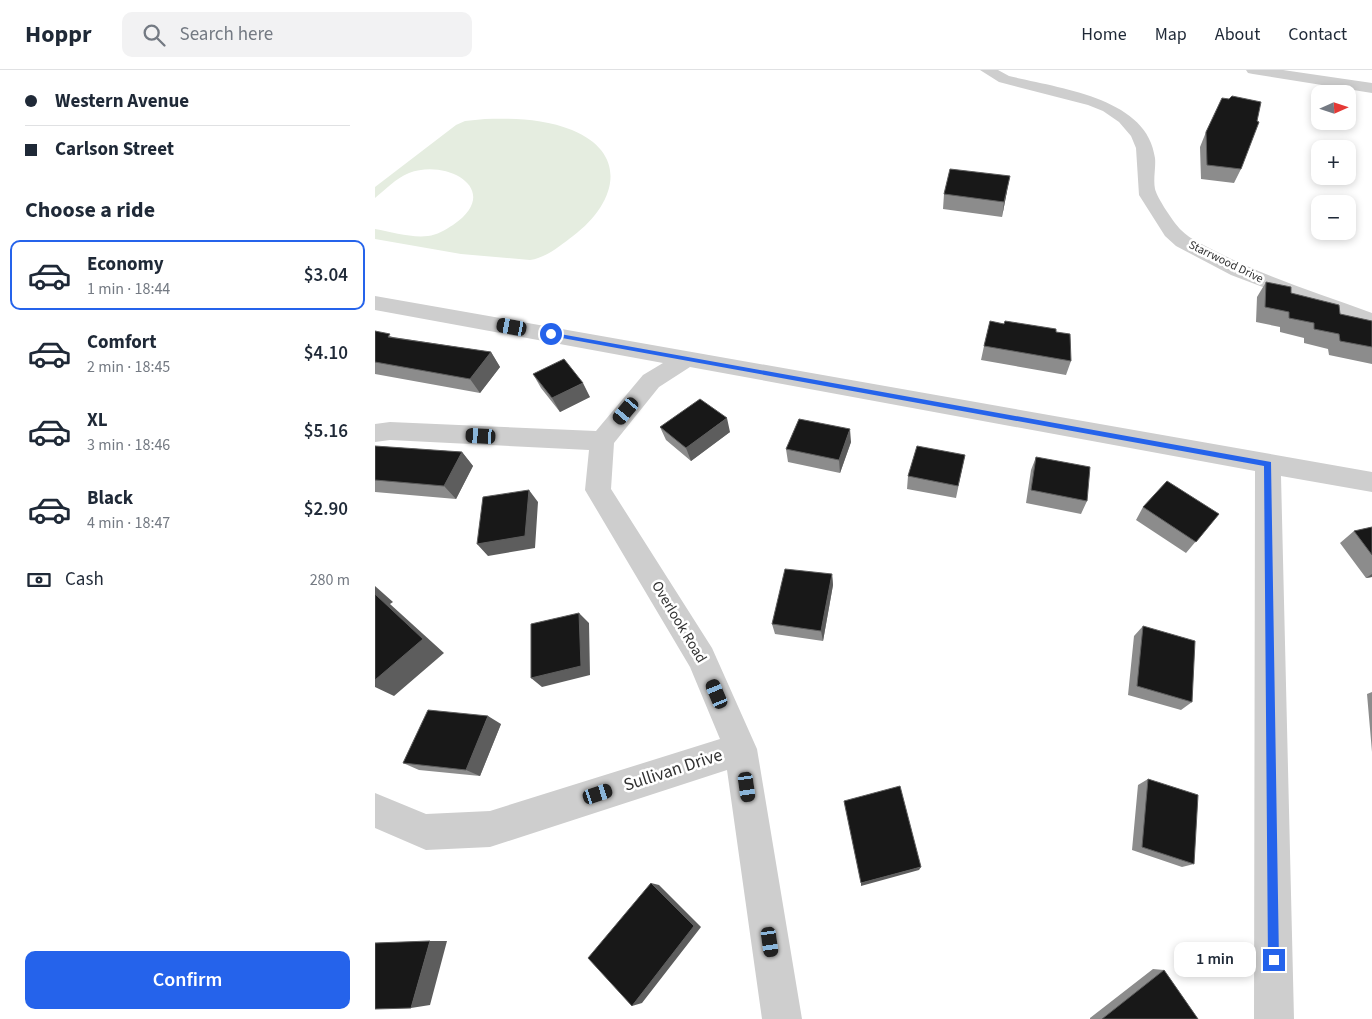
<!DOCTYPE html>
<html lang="en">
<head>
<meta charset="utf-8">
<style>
  :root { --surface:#fff; --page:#f2f2f3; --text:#1f2937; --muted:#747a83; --line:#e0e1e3; --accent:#2563eb }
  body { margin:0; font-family:"Source Sans 3",sans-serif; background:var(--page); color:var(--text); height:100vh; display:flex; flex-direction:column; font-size:19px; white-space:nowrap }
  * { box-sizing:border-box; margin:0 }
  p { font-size:16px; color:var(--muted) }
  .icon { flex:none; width:28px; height:28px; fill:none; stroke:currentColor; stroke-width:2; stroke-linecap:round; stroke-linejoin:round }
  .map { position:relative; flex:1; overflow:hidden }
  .sheet { display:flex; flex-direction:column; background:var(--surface); width:375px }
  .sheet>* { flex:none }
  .hud { display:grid; align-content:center; height:110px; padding:0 25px; background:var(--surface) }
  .needle { width:32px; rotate:87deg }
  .buttons { position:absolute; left:936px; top:15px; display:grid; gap:10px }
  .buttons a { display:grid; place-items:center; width:45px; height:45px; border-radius:10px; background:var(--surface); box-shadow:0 2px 8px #0003; font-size:25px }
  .end { position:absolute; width:22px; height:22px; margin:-11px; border:6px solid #2563eb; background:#fff; box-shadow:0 0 0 2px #fff }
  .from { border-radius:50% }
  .bubble { position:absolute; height:35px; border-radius:10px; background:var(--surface); box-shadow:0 2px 8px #0003; font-size:16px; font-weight:600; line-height:35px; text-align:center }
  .car { position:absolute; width:15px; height:30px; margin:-15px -8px; border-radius:6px; box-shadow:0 0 4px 1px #0007; background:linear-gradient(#222 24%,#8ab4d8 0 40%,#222 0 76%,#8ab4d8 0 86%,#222 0) }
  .hud b { display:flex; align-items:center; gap:18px; height:48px; font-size:19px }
  .hud b+b { border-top:1px solid var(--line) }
  .hud i { width:12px; height:12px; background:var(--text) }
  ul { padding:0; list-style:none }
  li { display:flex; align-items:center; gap:15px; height:70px; margin:0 10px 8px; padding:0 15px; border:2px solid transparent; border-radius:10px }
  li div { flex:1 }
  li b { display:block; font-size:19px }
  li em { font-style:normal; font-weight:600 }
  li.current { border-color:var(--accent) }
  li>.icon { width:45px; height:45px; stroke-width:1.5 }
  h2 { padding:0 25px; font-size:22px; line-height:60px }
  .pay { display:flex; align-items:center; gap:12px; height:55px; padding:0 25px; font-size:19px }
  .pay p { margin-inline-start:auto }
  .primary-button { display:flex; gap:10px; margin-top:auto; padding:10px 25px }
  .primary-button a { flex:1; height:58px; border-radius:10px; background:var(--accent); color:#fff; font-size:20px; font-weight:600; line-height:58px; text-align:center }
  header { display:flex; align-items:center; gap:30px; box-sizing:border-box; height:70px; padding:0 25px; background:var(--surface); border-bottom:1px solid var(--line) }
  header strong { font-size:24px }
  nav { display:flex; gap:28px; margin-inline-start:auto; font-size:18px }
  .search { width:350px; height:45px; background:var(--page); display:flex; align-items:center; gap:12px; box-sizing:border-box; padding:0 18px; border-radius:10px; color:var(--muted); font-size:19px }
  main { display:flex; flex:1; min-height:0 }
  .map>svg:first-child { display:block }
</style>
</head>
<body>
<header>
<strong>Hoppr</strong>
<div class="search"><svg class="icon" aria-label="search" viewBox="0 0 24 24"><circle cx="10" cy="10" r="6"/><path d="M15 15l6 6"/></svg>Search here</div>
<nav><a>Home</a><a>Map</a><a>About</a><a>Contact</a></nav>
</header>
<main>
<section class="sheet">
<div class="hud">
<b><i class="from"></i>Western Avenue</b>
<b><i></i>Carlson Street</b>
</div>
<h2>Choose a ride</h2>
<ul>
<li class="current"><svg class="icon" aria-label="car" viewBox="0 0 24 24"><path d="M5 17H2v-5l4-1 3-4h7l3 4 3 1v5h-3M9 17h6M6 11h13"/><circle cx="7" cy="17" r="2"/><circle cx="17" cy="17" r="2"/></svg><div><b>Economy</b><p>1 min · 18:44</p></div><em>$3.04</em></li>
<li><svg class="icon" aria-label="car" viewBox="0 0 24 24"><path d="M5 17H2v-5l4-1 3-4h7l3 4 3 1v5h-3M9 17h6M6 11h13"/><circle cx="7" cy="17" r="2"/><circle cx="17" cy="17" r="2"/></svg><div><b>Comfort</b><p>2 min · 18:45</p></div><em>$4.10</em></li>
<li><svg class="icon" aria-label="car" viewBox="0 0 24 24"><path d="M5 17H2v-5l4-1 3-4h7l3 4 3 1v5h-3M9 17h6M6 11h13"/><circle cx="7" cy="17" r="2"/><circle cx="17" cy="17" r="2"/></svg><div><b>XL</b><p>3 min · 18:46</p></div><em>$5.16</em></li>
<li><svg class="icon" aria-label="car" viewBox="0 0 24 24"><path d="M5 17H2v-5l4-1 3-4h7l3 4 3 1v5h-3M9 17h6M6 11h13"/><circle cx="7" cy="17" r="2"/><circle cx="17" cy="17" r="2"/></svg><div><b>Black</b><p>4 min · 18:47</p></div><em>$2.90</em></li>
</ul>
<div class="pay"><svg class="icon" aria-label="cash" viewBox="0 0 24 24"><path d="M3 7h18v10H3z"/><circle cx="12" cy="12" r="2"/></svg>Cash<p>280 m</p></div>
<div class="primary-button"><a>Confirm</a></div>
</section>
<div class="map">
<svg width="997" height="949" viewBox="0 0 997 949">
  <rect width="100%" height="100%" fill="#fff"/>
  <path fill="#e5ede0" d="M110,49C139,48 169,49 197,60C255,84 241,134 198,166C186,175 171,188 155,190L86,184L0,169V159C17,162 36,168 53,166C62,165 70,160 78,155C129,120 72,88 34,103C21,108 10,120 0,128V117L81,55L90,51Z"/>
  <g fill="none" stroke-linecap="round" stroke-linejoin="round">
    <path fill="#cecece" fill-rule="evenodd" d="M605,0H623L634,6C682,18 773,27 780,88C781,98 778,109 780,119C782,128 799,153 806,160C816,170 829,175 842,182C891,207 945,224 997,243V258L856,205L801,176L790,166L764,125L761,78L756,66L744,52L728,41L713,35L624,12Z
      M871,0H908L997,13V23L878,4L873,3Z
      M0,226L997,402V422L906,406L919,949H879L880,401L315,297L284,317L239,373L236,419L337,578L382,679L427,949H387L352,700L115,777L51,780L0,758V723L51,744L115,741L345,669L315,597L210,420L214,380L15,370L0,372V354L15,352L221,361L268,305L288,293L0,240Z"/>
  </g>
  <path fill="#8c8c8c" d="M831,62L866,99L859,113L826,109L825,77Z
    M632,121L627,147L568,139L569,124Z
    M891,212L965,244L997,251V294L954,285L953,279L929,273V268L905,262V257L881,252L882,227Z
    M0,261L18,267L116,282L125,297L105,323L0,304Z
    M681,262L696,291L691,305L606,290L609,276Z
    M158,304L215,327L185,342L166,318Z
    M285,357L355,362L316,391L291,370Z
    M476,372L465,403L413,392L411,379Z
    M0,376L87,382L98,396L81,429L0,422Z
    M590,385L581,428L532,419L533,406Z
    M661,387L712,431L706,444L651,433L656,400Z
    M768,437L844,444L811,483L761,450Z
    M997,457V507L991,508L965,473L979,461Z
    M457,504L458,515L448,571L400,564L397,554Z
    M768,556L817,632L806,640L753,625L759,566Z
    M997,622V682L992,624Z
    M126,654L105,706L44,700L28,693Z
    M773,709L819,794L807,797L757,780L763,715Z
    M778,899L789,900L823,949H715V948Z"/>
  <path fill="#5d5d5d" d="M635,106L632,121L627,147L629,132Z
    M116,282L125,297L105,323L95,309Z
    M208,313L215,327L185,342L177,328Z
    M352,348L355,362L316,391L311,378Z
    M475,359L476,372L465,403L464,390Z
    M87,382L98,396L81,429L69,416Z
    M154,420L163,432L160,478L113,486L102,474Z
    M457,504L458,515L448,571L446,561Z
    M997,504V507L991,508Z
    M0,516L18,532L15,534L69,583L19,626L0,617Z
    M204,543L214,553L215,605L167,617L156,608Z
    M113,646L126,654L105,706L91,700Z
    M546,797L544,800L486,816V813Z
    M276,813L284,815L326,857L267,933L257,936Z
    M55,871H72L55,935L36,938Z"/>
  <path fill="#181818" stroke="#5d5d5d" d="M857,26L886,32L882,51L884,52L866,99L832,95L831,62L847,28L854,29Z
    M575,99L635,106L629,132L569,124Z
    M891,212L916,217V223L964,235L965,244L997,251V277L965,271L964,264L939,259V253L914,248V242L890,237Z
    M615,251L629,254L630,251L681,259V262L695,264L696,291L609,276Z
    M0,261L15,264L13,267L116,282L95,309L0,292Z
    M189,289L208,313L177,328L158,304Z
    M325,329L352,348L311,378L285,357Z
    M424,349L475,359L464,390L411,379Z
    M0,376L87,382L69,416L0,410Z
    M542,376L590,385L583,416L533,406Z
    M661,387L715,397L712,431L656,420Z
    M792,411L844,444L821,472L768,437Z
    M154,420L150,466L102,474L108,427Z
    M997,457V485L979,461Z
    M410,499L457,504L446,561L397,554Z
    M0,524L48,569L0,610Z
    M204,543L206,596L156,608V554Z
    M768,556L820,571L817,632L762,616Z
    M53,640L113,646L91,700L28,693Z
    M773,709L823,725L819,794L767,777Z
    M525,716L546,797L486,813L469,731Z
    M276,813L319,856L257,936L213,888Z
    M55,871L36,938L0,939V873Z
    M789,900L823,949H727Z"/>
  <path fill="#2563eb" d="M174,262L896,392L904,890L903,894L899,895L895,894L893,890L889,396L176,266H174Z"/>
  <g text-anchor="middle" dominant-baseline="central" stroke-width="5" stroke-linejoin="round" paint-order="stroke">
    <g font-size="12" fill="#313131" stroke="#fff">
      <text transform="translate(851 192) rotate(26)">Starrwood Drive</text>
    </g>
    <g font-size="15" fill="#313131" stroke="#fff">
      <text transform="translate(304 552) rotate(59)">Overlook Road</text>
    </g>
    <g font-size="18" fill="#313131" stroke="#fff">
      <text transform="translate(298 700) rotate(-18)">Sullivan Drive</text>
    </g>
  </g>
</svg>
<div class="buttons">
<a><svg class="needle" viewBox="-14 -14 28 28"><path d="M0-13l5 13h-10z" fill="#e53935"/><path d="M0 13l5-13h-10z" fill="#747a83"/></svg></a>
<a>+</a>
<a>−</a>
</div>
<i class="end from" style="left:176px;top:264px"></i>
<i class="end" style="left:899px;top:890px"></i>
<div class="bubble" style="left:799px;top:872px;width:82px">1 min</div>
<i class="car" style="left:137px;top:257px;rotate:280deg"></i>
<i class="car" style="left:251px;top:341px;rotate:220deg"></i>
<i class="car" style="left:106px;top:366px;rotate:273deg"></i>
<i class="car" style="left:342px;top:624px;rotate:337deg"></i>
<i class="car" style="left:372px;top:717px;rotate:172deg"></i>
<i class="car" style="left:223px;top:724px;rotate:72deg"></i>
<i class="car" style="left:395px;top:872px;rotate:172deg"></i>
</div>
</main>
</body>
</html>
